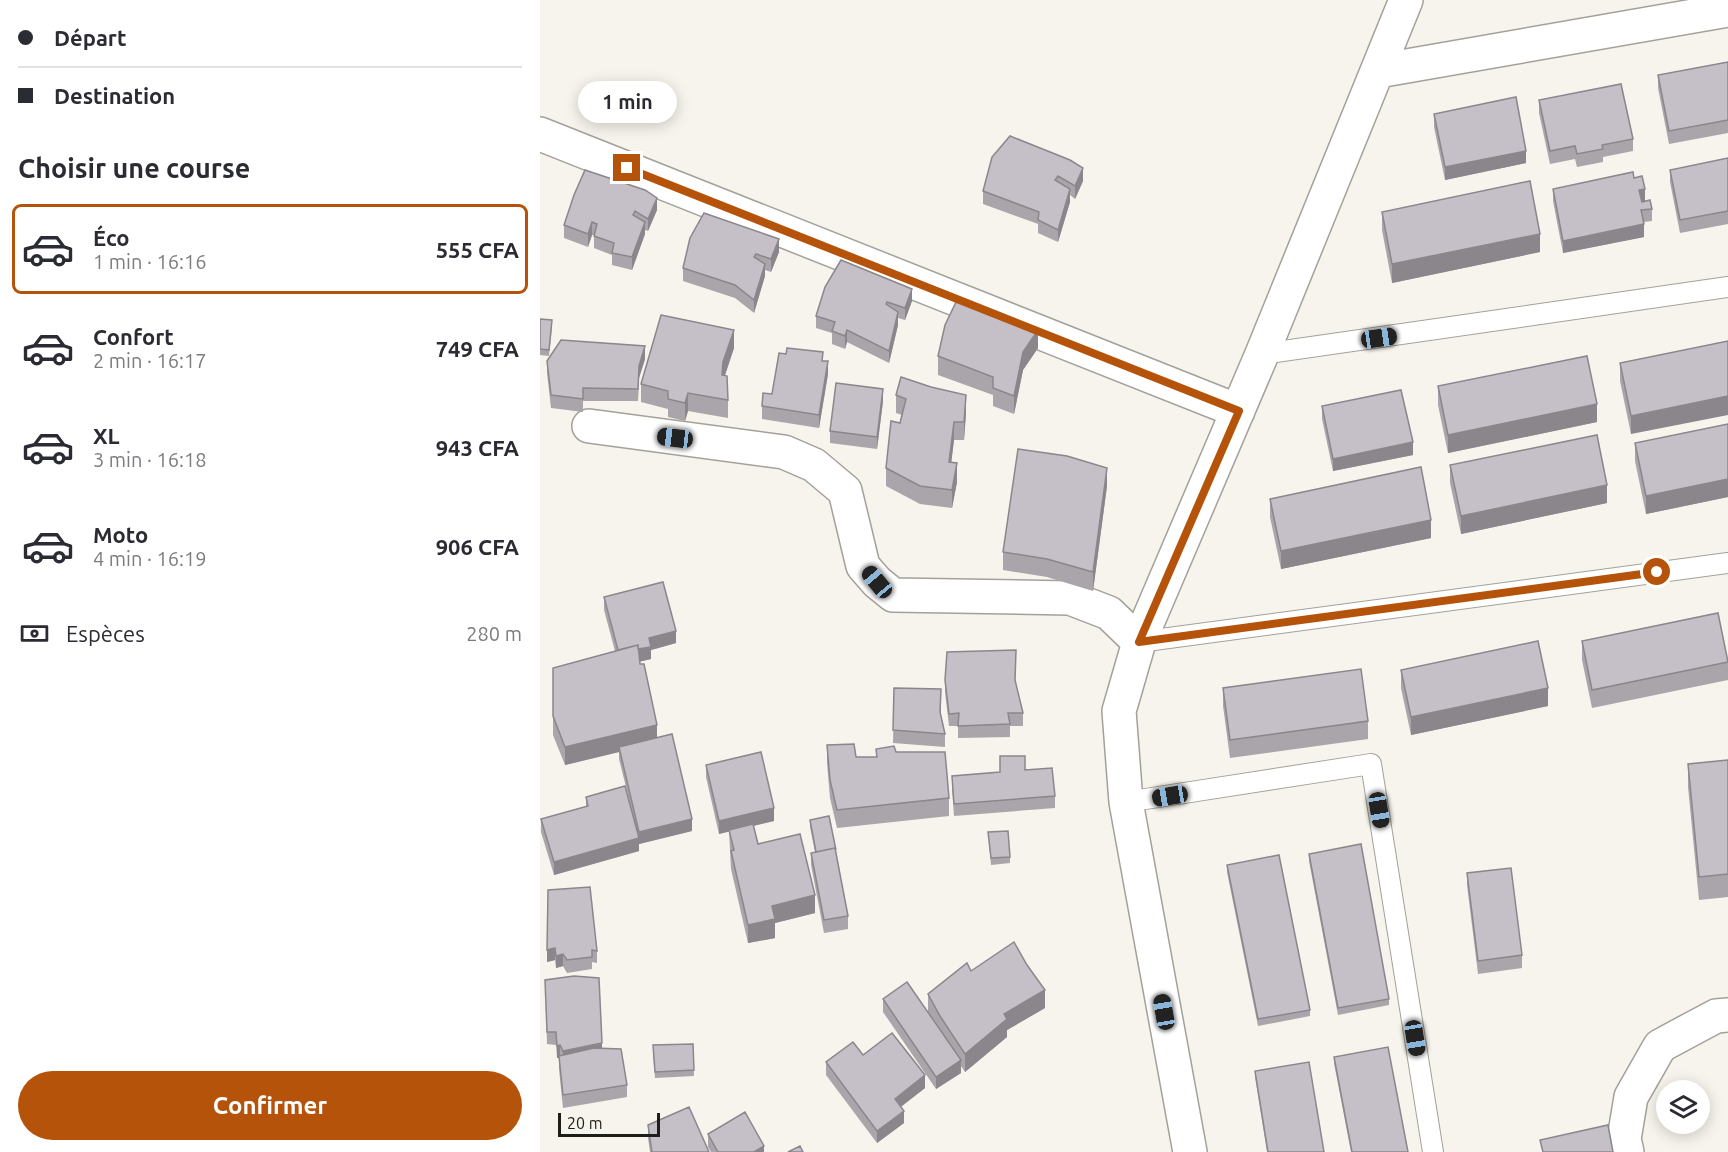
<!DOCTYPE html>
<html lang="fr">
<head>
<meta charset="utf-8">
<style>
  :root { --surface:#fff; --page:#f2f2f3; --text:#2b2b33; --muted:#7c7c81; --line:#e1e1e2; --accent:#b45309 }
  body { margin:0; font-family:Ubuntu,sans-serif; background:var(--page); color:var(--text); height:100vh; display:flex; flex-direction:column; font-size:22px; white-space:nowrap }
  * { box-sizing:border-box; margin:0 }
  p { font-size:20px; color:var(--muted) }
  .icon { flex:none; width:33px; height:33px; fill:none; stroke:currentColor; stroke-width:2; stroke-linecap:round; stroke-linejoin:round }
  .map { position:relative; flex:1; overflow:hidden }
  .sheet { display:flex; flex-direction:column; background:var(--surface); width:540px }
  .sheet>* { flex:none }
  .hud { display:grid; align-content:center; height:132px; padding:0 18px; background:var(--surface) }
  .buttons { position:absolute; left:1116px; top:1080px; display:grid; gap:12px }
  .buttons a { display:grid; place-items:center; width:54px; height:54px; border-radius:50%; background:var(--surface); box-shadow:0 3px 15px #0003; font-size:30px }
  .scale { position:absolute; left:18px; bottom:15px; width:102px; box-sizing:border-box; padding-left:6px; border:3px solid #1d1d1a; border-top:0; font-size:16px; line-height:21px; white-space:nowrap; color:#1d1d1a; -webkit-text-stroke:4px #f6f4ec; paint-order:stroke }
  .end { position:absolute; width:27px; height:27px; margin:-14px; border:8px solid #b45309; background:#fff; box-shadow:0 0 0 3px #fff }
  .from { border-radius:50% }
  .bubble { position:absolute; height:42px; border-radius:21px; background:var(--surface); box-shadow:0 3px 15px #0003; font-size:20px; font-weight:700; line-height:42px; text-align:center }
  .car { position:absolute; width:18px; height:36px; margin:-18px -9px; border-radius:8px; box-shadow:0 0 4px 2px #0007; background:linear-gradient(#222 24%,#8ab4d8 0 40%,#222 0 76%,#8ab4d8 0 86%,#222 0) }
  .hud b { display:flex; align-items:center; gap:21px; height:57px; font-size:22px }
  .hud b+b { border-top:2px solid var(--line) }
  .hud i { width:15px; height:15px; background:var(--text) }
  ul { padding:0; list-style:none }
  li { display:flex; align-items:center; gap:18px; height:90px; margin:0 12px 9px; padding:0 6px; border:3px solid transparent; border-radius:9px }
  li div { flex:1 }
  li b { display:block; font-size:22px }
  li em { font-style:normal; font-weight:700 }
  li.current { border-color:var(--accent) }
  li>.icon { width:54px; height:54px; stroke-width:1.5 }
  h2 { padding:0 18px; font-size:27px; line-height:72px }
  .pay { display:flex; align-items:center; gap:15px; height:66px; padding:0 18px; font-size:22px }
  .pay p { margin-inline-start:auto }
  .primary-button { display:flex; gap:12px; margin-top:auto; padding:12px 18px }
  .primary-button a { flex:1; height:69px; border-radius:36px; background:var(--accent); color:#fff; font-size:24px; font-weight:700; line-height:69px; text-align:center }
  main { display:flex; flex:1; min-height:0 }
  .map>svg:first-child { display:block }
</style>
</head>
<body>
<main>
<section class="sheet">
<div class="hud">
<b><i class="from"></i>Départ</b>
<b><i></i>Destination</b>
</div>
<h2>Choisir une course</h2>
<ul>
<li class="current"><svg class="icon" aria-label="car" viewBox="0 0 24 24"><path d="M5 17H2v-5l4-1 3-4h7l3 4 3 1v5h-3M9 17h6M6 11h13"/><circle cx="7" cy="17" r="2"/><circle cx="17" cy="17" r="2"/></svg><div><b>Éco</b><p>1 min · 16:16</p></div><em>555 CFA</em></li>
<li><svg class="icon" aria-label="car" viewBox="0 0 24 24"><path d="M5 17H2v-5l4-1 3-4h7l3 4 3 1v5h-3M9 17h6M6 11h13"/><circle cx="7" cy="17" r="2"/><circle cx="17" cy="17" r="2"/></svg><div><b>Confort</b><p>2 min · 16:17</p></div><em>749 CFA</em></li>
<li><svg class="icon" aria-label="car" viewBox="0 0 24 24"><path d="M5 17H2v-5l4-1 3-4h7l3 4 3 1v5h-3M9 17h6M6 11h13"/><circle cx="7" cy="17" r="2"/><circle cx="17" cy="17" r="2"/></svg><div><b>XL</b><p>3 min · 16:18</p></div><em>943 CFA</em></li>
<li><svg class="icon" aria-label="car" viewBox="0 0 24 24"><path d="M5 17H2v-5l4-1 3-4h7l3 4 3 1v5h-3M9 17h6M6 11h13"/><circle cx="7" cy="17" r="2"/><circle cx="17" cy="17" r="2"/></svg><div><b>Moto</b><p>4 min · 16:19</p></div><em>906 CFA</em></li>
</ul>
<div class="pay"><svg class="icon" aria-label="cash" viewBox="0 0 24 24"><path d="M3 7h18v10H3z"/><circle cx="12" cy="12" r="2"/></svg>Espèces<p>280 m</p></div>
<div class="primary-button"><a>Confirmer</a></div>
</section>
<div class="map">
<svg width="1188" height="1152" viewBox="0 0 1188 1152">
  <rect width="100%" height="100%" fill="#f6f4ec"/>
  <g fill="none" stroke-linecap="round" stroke-linejoin="round">
    <defs>
      <path id="lane" d="M722,354L1188,287
        M599,642L1188,563
        M586,802L831,764L893,1152"/>
      <path id="street" d="M838,71L1188,10
        M0,134L698,411
        M49,426L244,452L274,465L305,491L323,566L337,582L353,595L530,598L569,613L599,642
        M650,1152L586,802L579,711L599,642L722,354L866,0
        M1087,1152L1084,1139L1091,1097L1120,1046L1176,1016L1188,1015"/>
    </defs>
    <use href="#lane" stroke="#a3a199" stroke-width="22"/>
    <use href="#street" stroke="#a3a199" stroke-width="36"/>
    <use href="#lane" stroke="#fff" stroke-width="20"/>
    <use href="#street" stroke="#fff" stroke-width="33"/>
  </g>
  <path fill="#a9a5ab" d="M1188,62V133L1129,144L1118,88V75Z
    M999,100L1093,139V151L1063,157V162L1037,167L1035,159L1010,164L999,113Z
    M894,114L986,163L905,180L894,127Z
    M452,157L543,181L535,199L530,195V202L518,242L498,233V224L443,204V191Z
    M1188,158V224L1140,233L1130,182V170Z
    M1094,178L1105,201L1112,209V221L1104,222V237L1023,253L1013,201V189Z
    M34,195L117,210L108,231L105,230V234L92,270L72,265V255L54,248V235H52L48,247L24,238V225Z
    M842,212L1000,252L852,283L842,230Z
    M150,238L239,252L231,272L225,270V276L214,313L195,298L143,281V268Z
    M285,287L372,301L365,320L358,318V325L349,363L307,342L305,349L292,344V333L276,328V316Z
    M0,319L12,327L9,356L0,355Z
    M1188,341L1091,434L1080,381V363Z
    M194,348L185,375L188,400V418L148,411L145,421L128,417V409L101,402V384Z
    M498,348L483,370L474,414L453,406V395L398,375V356Z
    M105,359L99,378L98,401H43V412L11,408L7,373V361Z
    M283,361L288,374L279,428L222,419V406L232,394Z
    M898,386L1057,422L908,453L898,405Z
    M356,395L426,413L424,440H414L411,463L417,482L412,508L380,504L346,486V468L362,415L356,413Z
    M343,401L337,449L290,443V431Z
    M782,406L873,455L793,471L782,419Z
    M1188,424V497L1106,514L1095,461V443Z
    M910,465L1067,503L921,534L910,483Z
    M567,486L553,591L507,577L463,570V552Z
    M730,499L891,538L741,569L730,517Z
    M64,597L136,643L111,650V659L99,662L117,738L152,831L99,844V851L14,875L1,832V819L46,807V797L88,795L79,759V752L25,765L13,735V668L75,651L64,610Z
    M1042,641L1188,662V680L1052,708L1042,660Z
    M476,663L475,682L483,713V726H470V737L418,738V726H409L405,692V680Z
    M861,670L1008,706L871,735L861,688Z
    M354,688L401,702V715L405,734V747L353,743Z
    M683,688L828,721V739L690,758L683,706Z
    M287,745L316,757H336L356,752L409,798V816L297,828L290,798L287,763Z
    M1188,760V897L1159,900L1148,787V764Z
    M166,765L234,821L213,826L218,844L275,913L235,923V938L208,943L191,869L189,831L179,834L166,777Z
    M485,770L515,796V808L414,816L412,788V776Z
    M270,820L296,853L308,916V929L284,933L271,865V853L275,852L270,827Z
    M448,832L470,857V863L451,865Z
    M769,854L849,999V1005L798,1015L769,861Z
    M687,865L770,1010V1016L718,1026L687,872Z
    M927,873L982,955V968L938,974L927,885Z
    M8,890L57,951V963L52,962V969L27,973L23,966L16,968L15,960L7,962Z
    M431,971L505,1008L467,1030V1037L425,1072L421,1066V1073L396,1089L343,1012V999L390,1016L388,1012V994Z
    M5,980L62,1048L87,1085V1097L23,1108L19,1069V1058H17L16,1045L7,1044Z
    M153,1044L154,1076L115,1078L113,1052Z
    M323,1055L385,1088L361,1107L364,1123L337,1143L286,1075V1062Z
    M794,1057L868,1152H811L794,1063Z
    M715,1071L784,1152H727L715,1077Z
    M108,1125L169,1152H110L108,1138Z
    M168,1134L224,1152H171L168,1147Z"/>
  <path fill="#8a868b" d="M986,151V163L905,180V167Z
    M543,168V181L535,199V186Z
    M530,189V202L518,242V230Z
    M1105,189V201L1099,202V190Z
    M117,198V210L108,231V219Z
    M52,222V235L48,247V234Z
    M105,222V234L92,270V257Z
    M1104,224V237L1023,253V241Z
    M1000,234V252L852,283V264Z
    M239,239V252L231,272V259Z
    M225,264V276L214,313V300Z
    M372,289V301L365,320V308Z
    M358,312V325L349,363V351Z
    M194,330V348L183,381L182,375L183,362Z
    M307,330V342L305,349V336Z
    M498,330V348L483,370L474,414V396L483,352Z
    M105,346V359L99,378L98,401L99,366Z
    M288,361V374L279,428V415Z
    M343,389V401L337,449V437Z
    M148,393V411L145,421V403Z
    M426,395V413L424,440V422Z
    M1188,396V415L1091,434V416Z
    M1057,404V422L908,453V435Z
    M414,422V440L409,481V462Z
    M873,442V455L793,471V459Z
    M417,463V482L412,508V490Z
    M567,468V486L553,591V572Z
    M1188,479V497L1106,514V496Z
    M1067,485V503L921,534V516Z
    M891,520V538L741,569V551Z
    M136,631V643L111,650V659L79,666L109,638Z
    M1008,688V706L871,735V717Z
    M117,725V743L79,747V752L25,765V747Z
    M234,808V821L179,834V821Z
    M152,819V831L99,844V851L14,875V862L99,838V832Z
    M275,895V913L235,923V938L208,943V925L232,906Z
    M15,948V960L7,962V950Z
    M23,954V966L16,968V956Z
    M505,990V1008L467,1030V1037L425,1072V1054L464,1014Z
    M62,1043V1055L23,1063V1051Z
    M20,1045V1058H17V1046Z
    M421,1060V1073L396,1089V1077Z
    M385,1075V1088L355,1111V1099Z
    M364,1111V1123L337,1143V1131Z
    M224,1146V1152H214Z"/>
  <path fill="#c5c0c7" stroke="#8a868b" stroke-width="1.5" d="M1188,62V120L1129,131L1118,75Z
    M1081,84L1093,139L1062,145L1063,149L1037,154L1035,146L1010,151L999,100Z
    M976,97L986,151L905,167L894,114Z
    M470,136L530,160L543,168L535,186L518,176L515,180L530,189L518,230L498,220L499,212L443,191L452,157Z
    M1188,158V211L1140,220L1130,170Z
    M45,170L105,190L117,198L108,219L95,211L93,215L105,222L92,257L72,253L74,243L54,236L57,224L52,222L48,234L24,225L34,195Z
    M1093,172L1094,178L1102,176L1105,189L1099,190L1102,202L1110,200L1112,209L1101,210L1104,224L1023,241L1013,189Z
    M990,181L1000,234L852,264L842,212Z
    M164,213L239,239L231,259L216,254L214,257L225,264L214,300L195,285L143,268L150,238Z
    M301,260L372,289L365,308L347,302L346,304L358,312L349,351L307,330L305,336L292,331L295,322L276,316L285,287Z
    M418,298L498,330L483,352L474,396L453,388V377L398,356L405,325Z
    M121,315L194,330L183,362L182,375L187,376L188,400L148,393L145,403L128,399V391L101,384Z
    M0,319L12,320L9,350L0,349Z
    M21,340L105,346L99,366L98,389L43,388V399L11,395L7,361Z
    M1188,341V396L1091,416L1080,363Z
    M247,348L283,352L282,361H288L279,415L222,406L223,393L232,394L239,353L246,354Z
    M1047,356L1057,404L908,435L898,386Z
    M361,377L391,387L426,395L424,422H414L409,462L417,463L412,490L380,486L346,468L351,421L360,423L366,399L356,395Z
    M296,383L343,389L337,437L290,431Z
    M861,390L873,442L793,459L782,406Z
    M1188,424V479L1106,496L1095,443Z
    M1057,435L1067,485L921,516L910,465Z
    M478,449L527,456L567,468L553,572L507,559L463,552Z
    M881,467L891,520L741,551L730,499Z
    M123,582L136,631L109,638L111,647L98,649V645L78,650L64,597Z
    M1178,613L1188,662L1052,690L1042,641Z
    M998,641L1008,688L871,717L861,670Z
    M98,645L100,664H104L117,725L25,747L13,716V668Z
    M476,650L475,680L483,713H468L470,724L418,726L419,713L409,714L405,680L407,652Z
    M821,669L828,721L690,740L683,688Z
    M354,688L401,689L400,712L405,734L353,730Z
    M132,734L152,819L99,832L79,747Z
    M314,744L316,757H337L336,749L354,746L356,752H405L409,798L297,810L290,780L287,745Z
    M221,752L234,808L179,821L166,765Z
    M460,756H485V770L512,768L515,796L414,804L412,776L460,772Z
    M1188,760V874L1159,877L1148,764Z
    M85,786L99,838L14,862L1,819L48,806L46,797Z
    M289,816L296,850L295,848L276,852L270,820Z
    M213,824L218,844L260,834L275,895L232,906L235,919L208,925L191,851L194,850L189,830Z
    M468,831L470,857L451,858L448,832Z
    M821,844L849,999L798,1008L769,854Z
    M295,848L308,916L284,920L271,853Z
    M739,855L770,1010L718,1019L687,865Z
    M971,868L982,955L938,961L927,873Z
    M50,887L57,951L52,950V957L27,960L23,954L16,956L15,948L7,950L8,890Z
    M474,942L487,965L505,990L464,1014L467,1019L425,1054L400,1016L388,994L427,963L431,971Z
    M34,976L59,978L62,1043L23,1051L20,1045L17,1046L16,1032H7L5,980Z
    M367,982L421,1060L396,1077L343,999Z
    M352,1033L385,1075L355,1099L364,1111L337,1131L286,1062L313,1042L323,1055Z
    M153,1044L154,1070L115,1072L113,1045Z
    M848,1047L868,1152H812L794,1057Z
    M54,1048L81,1049L87,1085L23,1095L19,1056Z
    M769,1062L784,1152H728L715,1071Z
    M149,1107L169,1152H112L108,1125Z
    M205,1112L224,1146L214,1152H178L168,1134Z
    M1068,1125L1073,1152H1003L1000,1140Z
    M260,1146L263,1152H248Z"/>
  <g fill="none" stroke-linecap="round" stroke-linejoin="round">
    <path stroke="#b45309" stroke-width="8" d="M87,168L699,411L599,642L1117,572"/>
  </g>
</svg>
<div class="buttons">
<a><svg class="icon" aria-label="layers" viewBox="0 0 24 24"><path d="M12 4l9 5-9 5-9-5zM3 14l9 5 9-5"/></svg></a>
</div>
<div class="scale">20 m</div>
<i class="end from" style="left:1117px;top:572px"></i>
<i class="end" style="left:87px;top:168px"></i>
<div class="bubble" style="left:38px;top:81px;width:99px">1 min</div>
<i class="car" style="left:839px;top:338px;rotate:82deg"></i>
<i class="car" style="left:135px;top:438px;rotate:277deg"></i>
<i class="car" style="left:337px;top:582px;rotate:320deg"></i>
<i class="car" style="left:630px;top:796px;rotate:261deg"></i>
<i class="car" style="left:839px;top:810px;rotate:171deg"></i>
<i class="car" style="left:624px;top:1012px;rotate:350deg"></i>
<i class="car" style="left:875px;top:1038px;rotate:171deg"></i>
</div>
</main>
</body>
</html>
